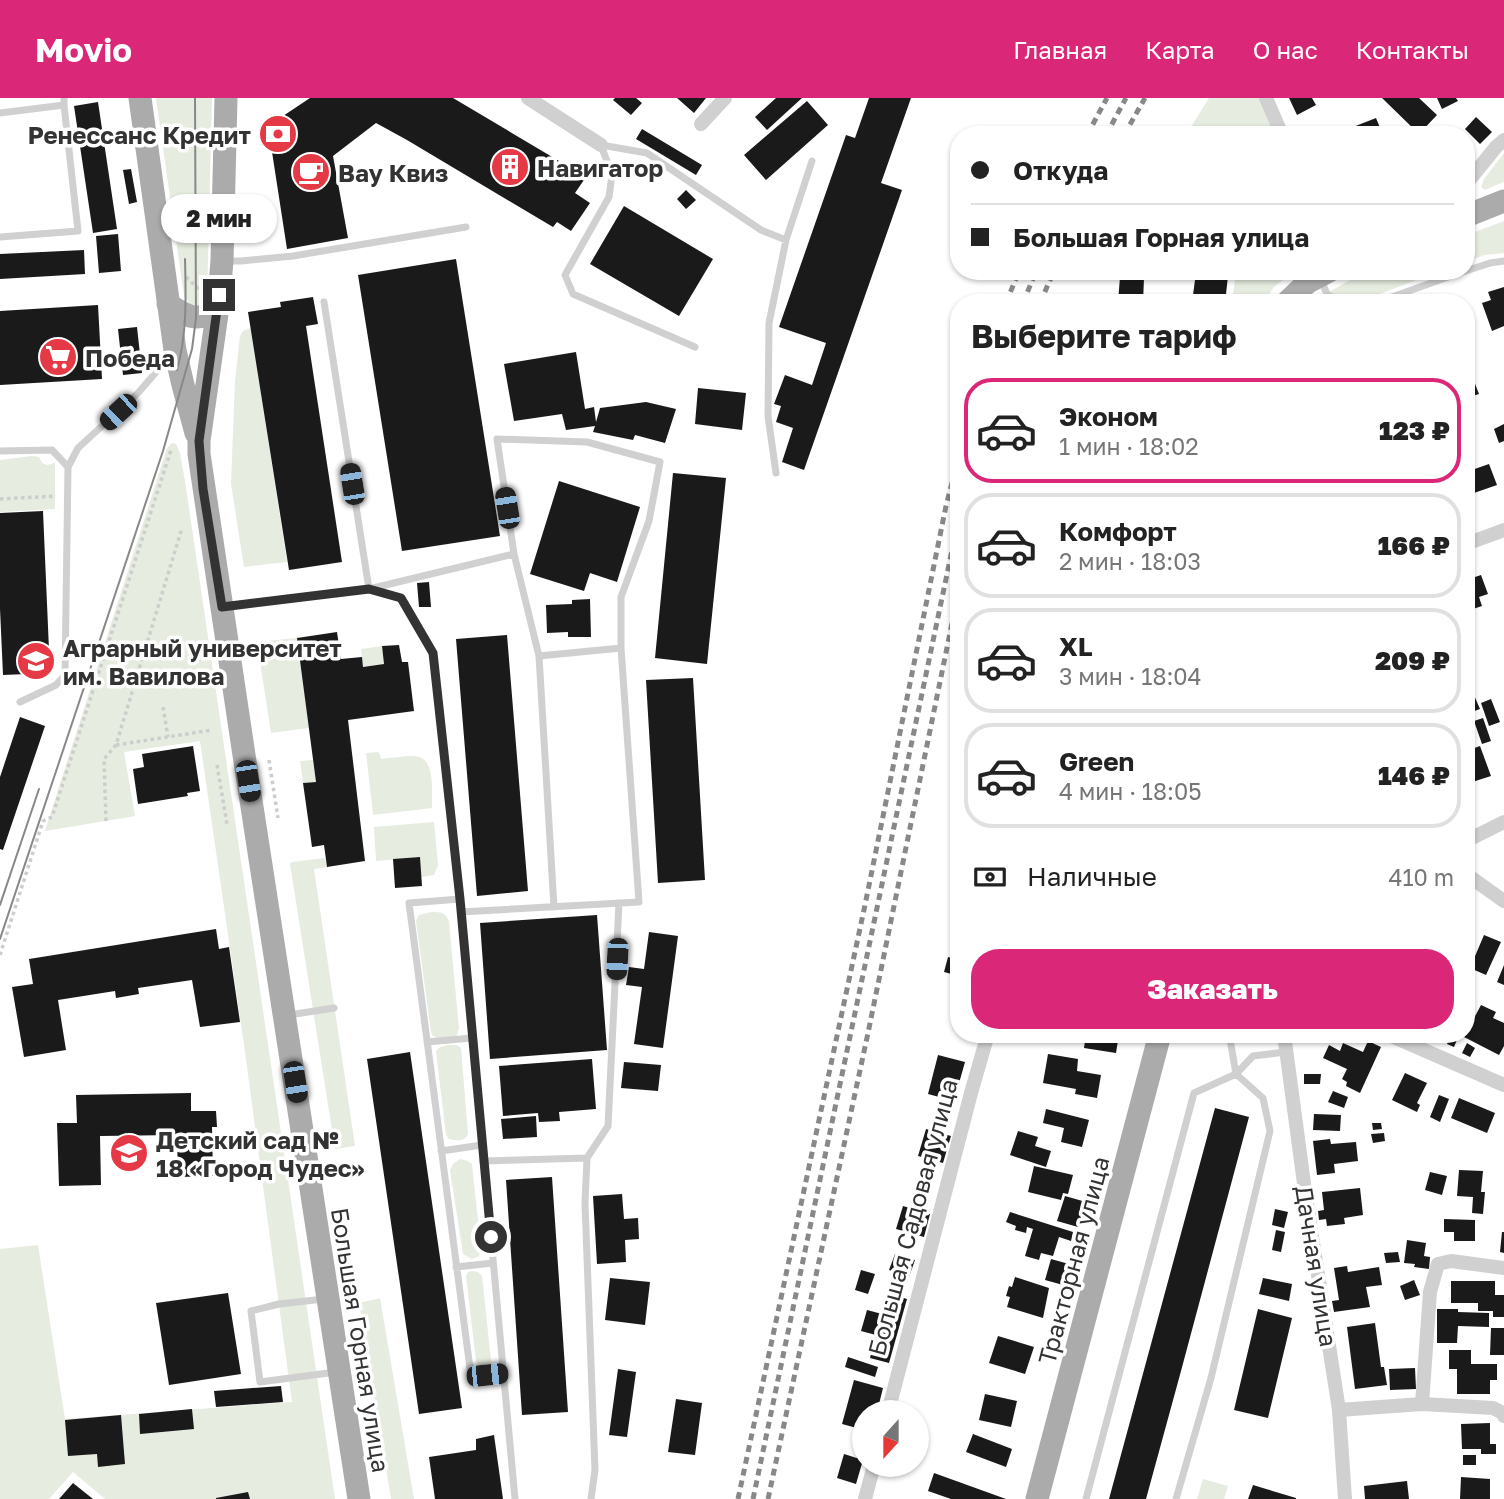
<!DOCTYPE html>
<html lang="ru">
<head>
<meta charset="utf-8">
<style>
  :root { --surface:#fff; --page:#f2f2f2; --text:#222; --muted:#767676; --line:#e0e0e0; --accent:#db2777 }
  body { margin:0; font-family:"Golos Text",sans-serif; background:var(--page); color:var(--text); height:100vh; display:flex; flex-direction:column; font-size:26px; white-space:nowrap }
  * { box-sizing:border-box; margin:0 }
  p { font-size:23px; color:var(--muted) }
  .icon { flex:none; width:38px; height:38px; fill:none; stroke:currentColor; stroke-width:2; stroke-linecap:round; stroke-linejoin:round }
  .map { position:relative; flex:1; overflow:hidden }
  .details { position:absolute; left:950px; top:196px; width:525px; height:749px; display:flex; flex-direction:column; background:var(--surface); border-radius:28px; box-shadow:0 2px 5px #0004 }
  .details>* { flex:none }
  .hud { position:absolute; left:950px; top:28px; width:525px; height:154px; border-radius:28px; box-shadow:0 2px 5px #0004; display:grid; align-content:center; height:154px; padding:0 21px; background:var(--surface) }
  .needle { width:46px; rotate:201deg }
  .tools { position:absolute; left:852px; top:1302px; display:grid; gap:14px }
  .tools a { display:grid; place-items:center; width:77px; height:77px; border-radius:50%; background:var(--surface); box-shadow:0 2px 5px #0004; font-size:35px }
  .end { position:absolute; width:32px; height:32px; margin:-16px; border:9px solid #333; background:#fff; box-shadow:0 0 0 4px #fff }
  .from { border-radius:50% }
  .bubble { position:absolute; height:49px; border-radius:24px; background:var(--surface); box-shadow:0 2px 5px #0004; font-size:23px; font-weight:800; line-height:49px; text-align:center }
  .car { position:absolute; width:21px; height:42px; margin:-21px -10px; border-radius:9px; box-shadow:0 0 5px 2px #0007; background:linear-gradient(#222 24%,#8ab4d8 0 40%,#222 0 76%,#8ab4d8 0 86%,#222 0) }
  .hud b { display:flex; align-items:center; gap:24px; height:66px; font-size:26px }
  .hud b+b { border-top:2px solid var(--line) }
  .hud i { width:18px; height:18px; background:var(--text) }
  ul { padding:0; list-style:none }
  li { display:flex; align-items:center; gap:21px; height:105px; margin:0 14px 10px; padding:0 7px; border:4px solid var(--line); border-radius:28px }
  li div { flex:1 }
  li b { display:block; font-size:26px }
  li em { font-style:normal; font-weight:800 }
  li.current { border-color:var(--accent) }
  li>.icon { width:63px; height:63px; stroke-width:1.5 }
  h2 { padding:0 21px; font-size:32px; line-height:84px }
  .pay { display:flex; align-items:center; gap:18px; height:77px; padding:0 21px; font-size:26px }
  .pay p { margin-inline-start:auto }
  .primary-button { display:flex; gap:14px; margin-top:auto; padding:14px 21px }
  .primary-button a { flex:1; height:80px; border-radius:28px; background:var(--accent); color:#fff; font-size:28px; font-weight:800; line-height:80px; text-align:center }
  header { display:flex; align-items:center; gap:42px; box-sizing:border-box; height:98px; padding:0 35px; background:var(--accent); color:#fff }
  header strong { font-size:33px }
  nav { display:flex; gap:38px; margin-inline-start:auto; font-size:24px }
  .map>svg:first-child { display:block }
</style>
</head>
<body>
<header>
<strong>Movio</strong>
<nav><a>Главная</a><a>Карта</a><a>О нас</a><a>Контакты</a></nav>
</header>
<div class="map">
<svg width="1504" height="1401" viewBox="0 0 1504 1401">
  <rect width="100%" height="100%" fill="#fff"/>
  <path fill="#e6ecdf" d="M156,0H212L207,201L204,207L197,208L190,206L184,198Z
    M1209,0H1260L1275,37H1186Z
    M1504,55V84L1485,92L1481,89L1484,81Z
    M1504,123V155L1484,157L1467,164V137Z
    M1236,173H1295L1274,189L1263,205H1232Z
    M1373,173H1440L1356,205H1309L1352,181Z
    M251,230L287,464L244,469L231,386L235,283L240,238L243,233Z
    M172,345L176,346L180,355L185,383L335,1401H105L73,1374L49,1401H0V1151L38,1147L65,1321L292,1304L245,954L200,643L124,654L135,718L45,733L167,350Z
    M32,358L39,359L42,365L47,367L55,365V411L0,414V362Z
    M297,540L309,630L271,635L257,544Z
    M382,548L384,566L363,569L361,551Z
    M379,654L381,661C392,660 403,658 414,658C437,659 431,694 432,710L373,717L366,655Z
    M313,662L316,684L303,685L300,663Z
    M434,724L438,767L434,777L421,779L419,759L376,763L374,729Z
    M325,760L327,769L314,771L355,1048L335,1051L290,766L292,764Z
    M431,814C441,814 446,814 449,824L459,930L457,938L438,940L433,938L431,934L416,823L419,817Z
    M449,947H457L461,950L468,1036C464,1044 457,1043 449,1041L446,1037L436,953L440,949Z
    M460,1061L468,1063L472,1066L481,1150L479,1158L472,1161L463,1156L450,1072L453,1066Z
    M473,1173L478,1174L482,1178L491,1262L489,1269L484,1271L480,1269L476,1263L466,1178L468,1174Z
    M380,1200L414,1401H391L359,1205Z
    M1203,1381L1228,1388L1224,1401H1197Z"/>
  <path fill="#1a1a1a" d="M310,0H453L586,79L575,95L590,105L571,133L557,124L553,129L407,42L376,25L333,58L348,140L287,151L268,28Z
    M615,0H636L642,5L631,17L613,2Z
    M677,0H706L694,15Z
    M776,0H802L767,32L755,19Z
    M869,0H911L881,85L902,92L804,372L782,364L793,330L776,324L781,308L774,306L785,277L812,287L826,245L779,229L846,37L855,40Z
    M1289,0H1312L1316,7L1297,17Z
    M1382,0H1419L1437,17L1419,36Z
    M1437,0H1456L1458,3L1442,11Z
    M807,3L828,27L766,82L744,57Z
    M98,4L117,131L93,135L74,8Z
    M1476,19L1492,34L1480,46L1465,31Z
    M1376,20L1383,37H1357L1353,29Z
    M642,31L702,67L696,77L636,41Z
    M131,71L137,104L129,106L123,72Z
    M686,92L696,102L686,111L677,101Z
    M624,108L713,161L679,218L590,166Z
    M118,136L121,173L99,175L96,138Z
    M84,152L85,176L0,181V156Z
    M456,161L500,438L402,453L358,177Z
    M1196,174L1228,178L1225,205H1192Z
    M1120,179L1144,180L1143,205L1118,204Z
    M1504,189V228L1492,233L1482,205L1491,202L1488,194Z
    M313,199L318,226L306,228L342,464L289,472L248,214L281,209L280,204Z
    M98,207L102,281L0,287V213Z
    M137,229L142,275L123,277L118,231Z
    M576,254L585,311L594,309L596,324L600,310L646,304L676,311L665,345L635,337L633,342L593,334L595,328L566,332L562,316L514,323L504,266Z
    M1466,263L1479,296L1466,300Z
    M698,290L746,295L742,332L695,326Z
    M1504,326V343L1499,345L1494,331Z
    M1489,366L1497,387L1474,395L1466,374Z
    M673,375L726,380L707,566L655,560Z
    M559,383L640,409L617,484L590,475L584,493L530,476Z
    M43,413L50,575L3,577L0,511V415Z
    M1481,477L1488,496L1479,499L1482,508L1467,513L1466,482Z
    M429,484L431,509H419L417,485Z
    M590,501L591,539H568V534L547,535L546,507L572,506V502Z
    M337,534L341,561L362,559L363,569L384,566L382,548L399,547L402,564H408L414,613L348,622L365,763L327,769L324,747L312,749L303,685L316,684L297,540Z
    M507,537L528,793L477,798L456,541Z
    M693,580L705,782L658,785L646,582Z
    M1470,588L1480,611L1469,615L1466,608V589Z
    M1491,601L1500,624L1489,628L1481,605Z
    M20,619L45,628L3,752L0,751V679Z
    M1483,620L1491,643L1482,646L1474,623Z
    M193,648L200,693L187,695L188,698L138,706L133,671L144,669L142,656Z
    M1480,648L1491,678L1466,686V653Z
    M420,759L422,788L395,790L393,761Z
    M597,817L607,952L490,961L480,825Z
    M216,831L219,851L229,849L240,924L200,929L192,882L138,890L139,896L116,900L115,893L58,902L66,952L24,959L12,889L33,886L29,861Z
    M649,834L678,838L663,950L634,946L642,889L626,887L629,869L644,871Z
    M1466,837L1474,839L1467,856H1466Z
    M1484,837L1501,844L1486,877L1470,870Z
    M948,859L959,862V878L944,874Z
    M1504,867V887L1497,884Z
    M1481,907L1496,914L1493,920L1504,925V948L1499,957L1464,939Z
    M1086,936H1119L1116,955L1084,950Z
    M1451,936L1459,937L1454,949L1447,946Z
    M1368,943L1381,949L1360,995L1346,988L1347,984L1342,981L1347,971L1323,960L1329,947L1340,953L1343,945L1363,954Z
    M1467,945L1475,950L1470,959L1462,955Z
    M410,954L462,1310L419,1316L367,961Z
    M1048,956L1078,961L1077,973L1101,977L1097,1000L1075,996L1076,991L1043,985Z
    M938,957L965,964L954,1003L928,996Z
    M592,961L596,1011L559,1014L560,1023L539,1024L538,1015L503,1018L499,968Z
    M624,964L661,967L658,993L621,990Z
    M1405,975L1427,985L1417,1005L1420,1007L1417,1014L1392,1002Z
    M1304,976H1321L1320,986H1304Z
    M1333,993L1348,999L1344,1010L1328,1004Z
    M191,995V1013H216L217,1029H212L213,1078L178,1079L177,1037L100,1038L101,1087L59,1088L57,1025H77L76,997Z
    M1439,997L1449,1001L1440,1024L1430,1019Z
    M1459,1000L1495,1015L1487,1035L1451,1020Z
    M1215,1010L1249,1019L1181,1273L1146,1401H1109Z
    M1046,1011L1089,1022L1082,1049L1061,1044L1064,1030L1043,1025Z
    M1314,1016L1341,1017L1340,1033L1313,1032Z
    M536,1018L537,1039L503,1041L501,1021Z
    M1372,1025H1381L1382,1031L1373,1032Z
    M926,1031L951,1038L943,1065L918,1058Z
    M1018,1033L1038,1039L1035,1048L1051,1053L1046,1069L1010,1057Z
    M1384,1035L1385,1043L1373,1045L1371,1036Z
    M1330,1041L1331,1046L1356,1044L1358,1063L1334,1066L1335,1075L1317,1077L1313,1043Z
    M1034,1068L1073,1077L1068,1096L1063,1095L1061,1102L1028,1094Z
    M1459,1072L1483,1073L1481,1094H1485L1483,1116L1472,1115L1473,1099L1457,1098Z
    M1430,1074L1447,1078L1442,1097L1425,1092Z
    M552,1079L568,1314L522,1317L506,1082Z
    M1360,1090L1363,1117L1344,1120L1345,1126L1327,1128L1326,1121L1319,1122L1318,1113L1324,1112L1322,1094Z
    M622,1096L624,1121L638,1120L639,1141L625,1142L626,1164L597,1166L593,1098Z
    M1065,1098L1086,1104L1078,1129L1057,1123Z
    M903,1108L930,1116L924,1139L896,1131Z
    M1275,1111L1288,1114L1284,1130L1272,1127Z
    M1010,1114L1073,1134L1071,1143L1059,1139L1053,1158L1041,1155L1039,1162L1025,1158L1033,1131L1027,1129L1026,1135L1015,1132L1016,1128L1006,1124Z
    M1444,1121L1475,1122V1143H1454V1134H1444Z
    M1276,1132L1285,1134L1281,1154L1272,1152Z
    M1502,1134H1504V1155L1500,1154Z
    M1407,1142L1426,1145L1424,1158L1430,1159L1429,1171L1414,1169L1415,1166L1404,1165Z
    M1398,1154L1400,1164L1386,1165L1384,1155Z
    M895,1156L915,1162L909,1179L889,1172Z
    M1051,1161L1069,1166L1063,1187L1045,1182Z
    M1347,1168L1348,1174L1379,1169L1382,1187L1366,1189L1370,1209L1334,1214L1332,1203L1339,1202L1334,1170Z
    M861,1172L875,1176L868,1196L855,1192Z
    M1015,1179L1049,1190L1043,1220L1007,1209L1010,1199L1006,1198L1009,1188L1012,1189Z
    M610,1180L650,1184L645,1227L605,1222Z
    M1263,1180L1292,1186L1289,1203L1259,1196Z
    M1414,1182L1420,1197L1405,1202L1400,1188Z
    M1451,1183H1495V1197H1504V1219H1493V1213H1478V1205H1451Z
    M228,1195L241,1276L169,1287L156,1205Z
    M888,1195L907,1201L889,1265L870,1260L876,1237L861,1233L867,1212L882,1216Z
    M1258,1211L1292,1220L1268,1320L1234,1312Z
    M1437,1211H1458V1214L1489,1215V1229L1458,1228L1457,1245H1437Z
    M1375,1225L1381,1269H1384L1387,1287L1355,1291L1347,1229Z
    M1491,1230H1504V1257H1490Z
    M998,1238L1034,1249L1025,1276L989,1265Z
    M1449,1252H1471V1266H1497V1282H1490V1296H1457V1271H1449Z
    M848,1259L878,1269L875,1279L845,1269Z
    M1415,1270L1416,1291L1390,1292L1389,1271Z
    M618,1271L636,1274L627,1339L609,1337Z
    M854,1282L883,1290L877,1314H864V1332L842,1326Z
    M281,1288L283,1304L216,1309L214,1293Z
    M985,1296L1017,1303L1011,1329L979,1322Z
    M676,1301L702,1305L695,1357L668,1354Z
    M192,1311L194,1331L140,1336L139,1316Z
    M121,1317L125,1366L98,1369L97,1356L68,1358L65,1322Z
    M1490,1325V1346H1496V1356H1481V1351H1462L1461,1326Z
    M973,1336L1012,1351L1006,1369L966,1354Z
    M494,1337L503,1401H435L429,1359L476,1352V1341Z
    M844,1356L863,1362L856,1386L837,1380Z
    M1463,1357H1476V1367H1463Z
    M934,1375L1006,1401H951L928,1393Z
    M1461,1379L1490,1381V1401H1460Z
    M1407,1383L1409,1401H1365L1364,1388Z
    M73,1385L93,1401H59Z
    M1253,1387L1296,1400V1401H1248Z
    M248,1394L250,1401H216V1400Z"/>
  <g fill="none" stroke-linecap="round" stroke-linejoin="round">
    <path stroke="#cdcdcd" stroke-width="3.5" stroke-dasharray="3.5 3.5" stroke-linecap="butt" d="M186,179L201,193
      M0,401L56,398
      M163,609L168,639
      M116,647L212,632
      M269,662L278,720
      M217,667L227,726
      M106,723L104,661L116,647L182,430
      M0,857L43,723L52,719L171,352"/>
    <path stroke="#d0d0d0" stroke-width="7" d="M0,15L64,7V0
      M0,139L78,133L64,7
      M224,163H241L293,158L466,129
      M1466,173L1490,165L1504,163
      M1321,182L1327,196L1341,205
      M324,204L369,491L514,456L497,341L587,344L660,364L649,423L621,499V550L639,804L461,814
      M1375,205L1465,173
      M695,249L573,196L565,177L609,99L612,77L601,47L647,55L761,132L786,142
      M0,353L52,352L68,369
      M776,375L768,318L769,225L786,142L812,63
      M514,456L539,558L554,809
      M226,508L369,491L401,500L433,555L460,801L515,1401
      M539,558L621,550
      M20,604L56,587L65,577L68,369L78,350L138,295L170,258
      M460,801L409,805L471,1278L503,1275
      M289,917L334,910
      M427,944L472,940
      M441,1053L482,1047
      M587,1060L585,1105L595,1372L591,1401
      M483,1063L587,1060L608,1028L619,805
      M456,1169L493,1165
      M324,1201L279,1206L251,1213L260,1284L336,1274
      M1086,1401L1194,995L1236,976L1230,941L1231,936
      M1176,1401L1211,1280L1270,1033L1263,1000L1236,976L1253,958L1285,954"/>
    <path stroke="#d0d0d0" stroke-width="14" d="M528,0L601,47
      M1266,0L1282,37
      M701,26L725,0
      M1466,86L1496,49L1504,42
      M1466,446L1504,432
      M1466,743L1504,724
      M1466,776L1504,803
      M1284,936L1305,1093L1339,1312L1345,1401
      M1387,936L1504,987
      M1422,1306L1430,1194L1438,1166L1451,1163L1504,1170
      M1339,1312L1422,1306L1493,1310L1503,1315L1504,1318
      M888,1314L971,995L988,936
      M865,1401L874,1367"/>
    <path stroke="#ababab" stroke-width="23" d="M140,0L175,252L183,287L196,335
      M226,0L222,163L218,209L199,343V356L244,657L359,1401
      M1466,118L1504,103
      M1286,205L1308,184L1329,173
      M168,206C187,219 199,226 218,209
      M1037,1401L1160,936"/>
    <path stroke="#888" stroke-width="2" d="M177,272C187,237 186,198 185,161
      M0,807L39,691
      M0,841L163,353L192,251L196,220L195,0"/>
    <path stroke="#888" stroke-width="5" stroke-dasharray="7 5" stroke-linecap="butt" d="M1087,37L1107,0
      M1106,37L1126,0
      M1124,37L1145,0
      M1006,205L1019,173
      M1023,205L1036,173
      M1040,205L1054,173
      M738,1401L865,807L946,408L959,358
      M753,1401L959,419
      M768,1401L868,935L959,491"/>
  </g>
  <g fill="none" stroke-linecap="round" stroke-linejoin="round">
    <path stroke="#333" stroke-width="9" d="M219,197L199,343L203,391L222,509L369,491L401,500L433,555L460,801L491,1139"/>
  </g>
  <defs>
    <symbol id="bank-disc" viewBox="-11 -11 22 22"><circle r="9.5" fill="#e63946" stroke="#fff"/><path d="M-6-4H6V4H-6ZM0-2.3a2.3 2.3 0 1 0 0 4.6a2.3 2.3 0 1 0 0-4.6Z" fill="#fff"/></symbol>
    <symbol id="building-disc" viewBox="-11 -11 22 22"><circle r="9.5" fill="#e63946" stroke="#fff"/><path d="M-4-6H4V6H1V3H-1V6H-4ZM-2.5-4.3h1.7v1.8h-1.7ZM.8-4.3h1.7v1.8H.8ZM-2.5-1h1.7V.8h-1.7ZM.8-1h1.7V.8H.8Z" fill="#fff"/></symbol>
    <symbol id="cafe-disc" viewBox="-11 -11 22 22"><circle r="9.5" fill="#e63946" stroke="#fff"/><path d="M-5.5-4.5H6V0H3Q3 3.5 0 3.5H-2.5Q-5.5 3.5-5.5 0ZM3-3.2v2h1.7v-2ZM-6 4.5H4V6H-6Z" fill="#fff"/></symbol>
    <symbol id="supermarket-disc" viewBox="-11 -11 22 22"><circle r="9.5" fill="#e63946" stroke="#fff"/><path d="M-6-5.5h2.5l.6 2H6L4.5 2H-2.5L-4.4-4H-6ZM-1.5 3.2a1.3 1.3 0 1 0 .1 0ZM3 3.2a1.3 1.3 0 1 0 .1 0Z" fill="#fff"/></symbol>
    <symbol id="university-disc" viewBox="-11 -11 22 22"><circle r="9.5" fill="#e63946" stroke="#fff"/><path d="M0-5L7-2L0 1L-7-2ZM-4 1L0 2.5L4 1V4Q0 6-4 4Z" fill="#fff"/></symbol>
    <symbol id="school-disc" viewBox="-11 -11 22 22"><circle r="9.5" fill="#e63946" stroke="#fff"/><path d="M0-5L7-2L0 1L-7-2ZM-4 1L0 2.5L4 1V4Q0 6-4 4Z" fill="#fff"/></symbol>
  </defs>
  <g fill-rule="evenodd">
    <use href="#bank-disc" x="256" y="14" width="44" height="44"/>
    <use href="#building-disc" x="488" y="47" width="44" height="44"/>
    <use href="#cafe-disc" x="289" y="52" width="44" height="44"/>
    <use href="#supermarket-disc" x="36" y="237" width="44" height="44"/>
    <use href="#university-disc" x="14" y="541" width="44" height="44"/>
    <use href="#school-disc" x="107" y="1033" width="44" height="44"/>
  </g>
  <g text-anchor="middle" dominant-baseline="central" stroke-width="7" stroke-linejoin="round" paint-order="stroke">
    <g font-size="24" font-weight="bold" fill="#333" stroke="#fff" text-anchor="start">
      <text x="251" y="36" text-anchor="end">Ренессанс Кредит</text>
      <text x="537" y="69">Навигатор</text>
      <text x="338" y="74">Вау Квиз</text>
      <text x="85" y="259">Победа</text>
      <text x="63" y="549">Аграрный университет<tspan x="63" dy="28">им. Вавилова</tspan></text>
      <text x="156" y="1041">Детский сад №<tspan x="156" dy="28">18 «Город Чудес»</tspan></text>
    </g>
    <g font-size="24" fill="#333" stroke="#fff">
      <text transform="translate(912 1119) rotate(-75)">Большая Садовая улица</text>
      <text transform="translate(1073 1162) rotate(-75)">Тракторная улица</text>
      <text transform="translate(1317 1168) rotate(81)">Дачная улица</text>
      <text transform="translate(361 1242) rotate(81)">Большая Горная улица</text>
    </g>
  </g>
</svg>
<div class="tools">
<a><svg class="needle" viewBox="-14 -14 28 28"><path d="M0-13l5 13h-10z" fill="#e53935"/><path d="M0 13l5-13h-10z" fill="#767676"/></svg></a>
</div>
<i class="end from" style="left:491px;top:1139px"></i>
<i class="end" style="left:219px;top:197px"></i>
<div class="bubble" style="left:161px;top:96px;width:116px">2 мин</div>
<i class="car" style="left:118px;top:314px;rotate:227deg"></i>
<i class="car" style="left:352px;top:386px;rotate:351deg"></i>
<i class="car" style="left:507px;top:410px;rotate:351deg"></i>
<i class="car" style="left:248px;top:683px;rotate:171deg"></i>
<i class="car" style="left:617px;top:861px;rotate:183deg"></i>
<i class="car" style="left:295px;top:984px;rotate:171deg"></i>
<i class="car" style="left:487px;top:1277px;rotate:84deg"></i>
<div class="hud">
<b><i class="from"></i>Откуда</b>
<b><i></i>Большая Горная улица</b>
</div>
<section class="details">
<h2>Выберите тариф</h2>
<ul>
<li class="current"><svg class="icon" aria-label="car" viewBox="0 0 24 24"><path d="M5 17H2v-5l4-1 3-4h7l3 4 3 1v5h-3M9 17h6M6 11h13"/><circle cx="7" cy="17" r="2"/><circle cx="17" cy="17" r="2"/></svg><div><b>Эконом</b><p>1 мин · 18:02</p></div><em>123 ₽</em></li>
<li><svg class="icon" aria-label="car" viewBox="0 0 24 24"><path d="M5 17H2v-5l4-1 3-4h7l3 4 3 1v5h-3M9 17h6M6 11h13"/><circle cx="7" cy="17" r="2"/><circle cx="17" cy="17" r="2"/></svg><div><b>Комфорт</b><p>2 мин · 18:03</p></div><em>166 ₽</em></li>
<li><svg class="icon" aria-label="car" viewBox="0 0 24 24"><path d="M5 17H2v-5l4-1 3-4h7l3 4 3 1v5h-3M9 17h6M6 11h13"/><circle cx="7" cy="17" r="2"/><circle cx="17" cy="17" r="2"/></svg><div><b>XL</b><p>3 мин · 18:04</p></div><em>209 ₽</em></li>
<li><svg class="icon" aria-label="car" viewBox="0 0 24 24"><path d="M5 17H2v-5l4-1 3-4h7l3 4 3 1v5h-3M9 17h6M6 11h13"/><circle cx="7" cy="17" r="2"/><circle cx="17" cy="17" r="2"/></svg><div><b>Green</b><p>4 мин · 18:05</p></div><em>146 ₽</em></li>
</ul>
<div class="pay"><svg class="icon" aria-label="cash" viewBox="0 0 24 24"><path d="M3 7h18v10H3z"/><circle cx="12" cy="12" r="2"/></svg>Наличные<p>410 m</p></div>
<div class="primary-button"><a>Заказать</a></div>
</section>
</div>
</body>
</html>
